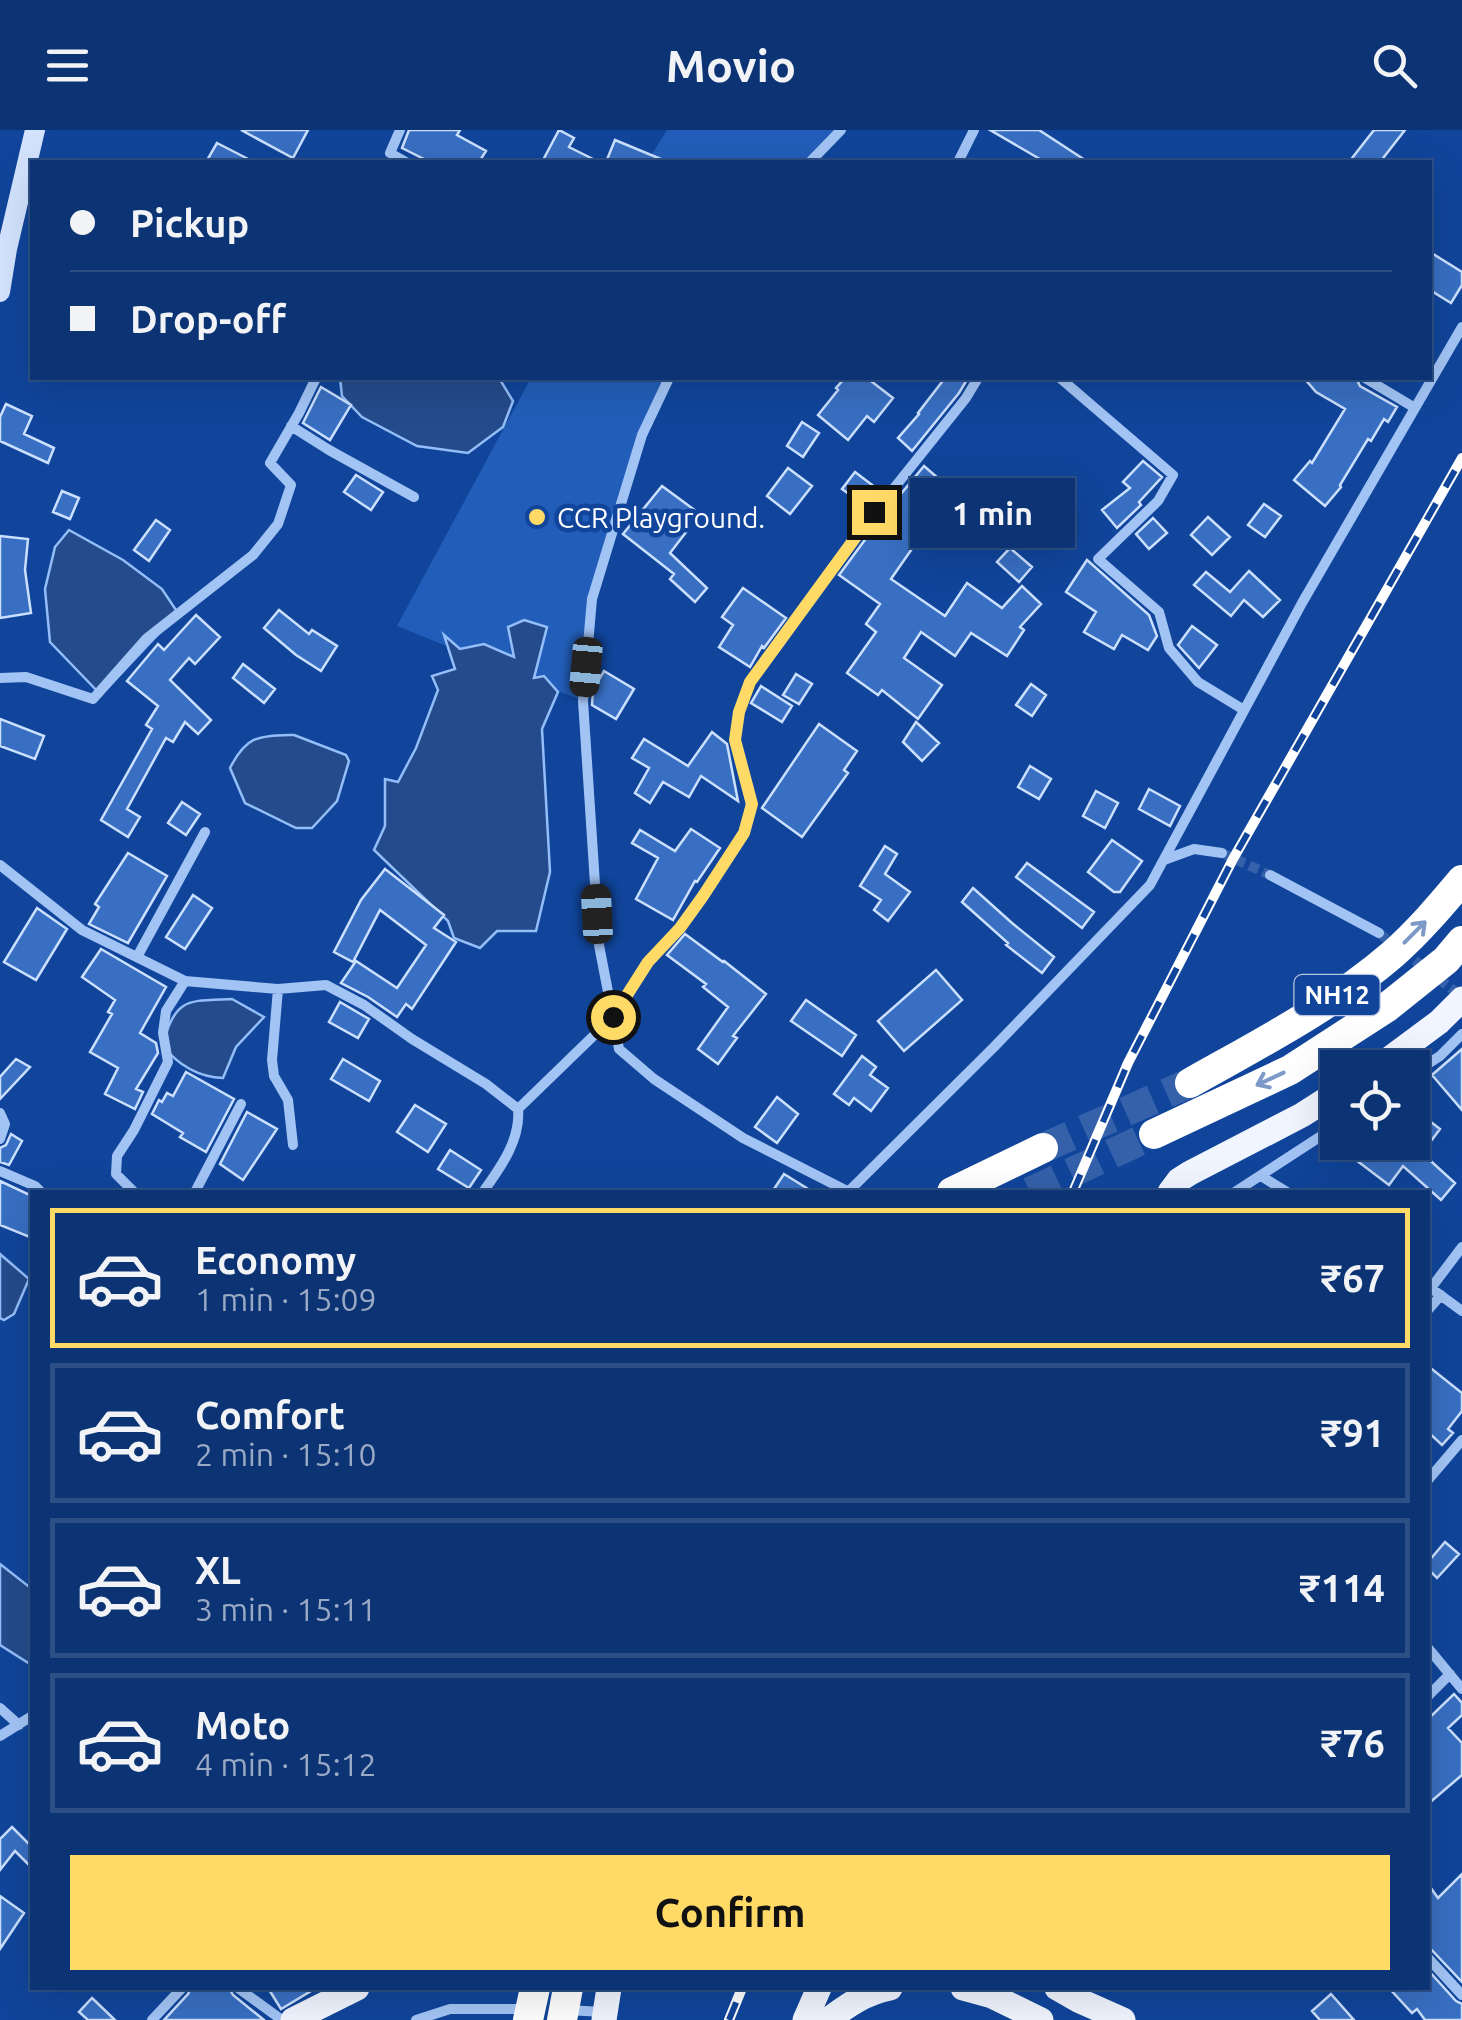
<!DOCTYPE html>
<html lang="en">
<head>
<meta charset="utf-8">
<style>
  :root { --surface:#0c3474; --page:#153c79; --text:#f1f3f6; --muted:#9aaac5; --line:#2c4f86; --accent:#ffda66 }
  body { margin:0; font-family:Ubuntu,sans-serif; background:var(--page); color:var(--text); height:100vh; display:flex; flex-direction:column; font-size:38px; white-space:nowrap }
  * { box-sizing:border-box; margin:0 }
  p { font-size:32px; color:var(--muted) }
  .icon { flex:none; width:55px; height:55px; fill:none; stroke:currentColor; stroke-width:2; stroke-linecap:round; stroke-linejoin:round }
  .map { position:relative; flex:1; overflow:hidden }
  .sheet { position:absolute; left:30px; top:1060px; width:1400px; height:800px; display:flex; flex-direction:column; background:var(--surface); border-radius:0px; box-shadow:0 10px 40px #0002,0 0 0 2px var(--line) }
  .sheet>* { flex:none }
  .guide { position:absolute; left:30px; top:30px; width:1402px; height:220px; border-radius:0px; box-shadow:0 10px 40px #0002,0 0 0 2px var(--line); display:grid; align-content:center; height:220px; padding:0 40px; background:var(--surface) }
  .buttons { position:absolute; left:1320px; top:920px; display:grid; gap:20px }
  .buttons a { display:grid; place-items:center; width:110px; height:110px; border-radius:0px; background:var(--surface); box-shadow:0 10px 40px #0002,0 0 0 2px var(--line); font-size:50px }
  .end { position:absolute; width:45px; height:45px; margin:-22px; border:12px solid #ffda66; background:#111; box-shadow:0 0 0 5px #111 }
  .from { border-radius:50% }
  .bubble { position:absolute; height:70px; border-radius:0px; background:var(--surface); box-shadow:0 10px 40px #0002,0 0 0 2px var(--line); font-size:32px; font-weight:600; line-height:70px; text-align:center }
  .car { position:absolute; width:30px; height:60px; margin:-30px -15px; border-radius:12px; box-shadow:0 0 8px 2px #0007; background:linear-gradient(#222 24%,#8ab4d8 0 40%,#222 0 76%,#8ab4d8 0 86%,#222 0) }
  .guide b { display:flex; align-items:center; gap:35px; height:95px; font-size:38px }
  .guide b+b { border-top:2px solid var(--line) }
  .guide i { width:25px; height:25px; background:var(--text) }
  ul { padding:18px 0 0; list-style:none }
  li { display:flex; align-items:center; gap:30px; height:140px; margin:0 20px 15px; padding:0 20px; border:5px solid var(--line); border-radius:0px }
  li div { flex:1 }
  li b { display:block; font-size:38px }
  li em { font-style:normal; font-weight:600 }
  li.active { border-color:var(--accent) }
  li>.icon { width:90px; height:90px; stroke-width:1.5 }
  .cta { display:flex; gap:20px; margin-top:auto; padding:20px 40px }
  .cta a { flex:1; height:115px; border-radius:0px; background:var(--accent); color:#111; font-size:40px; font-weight:600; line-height:115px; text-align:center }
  header { display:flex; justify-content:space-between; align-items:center; height:130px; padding:0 40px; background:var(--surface); font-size:45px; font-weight:600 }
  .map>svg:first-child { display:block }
</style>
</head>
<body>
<header><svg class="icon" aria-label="menu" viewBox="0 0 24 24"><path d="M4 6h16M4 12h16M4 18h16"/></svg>Movio<svg class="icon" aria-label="search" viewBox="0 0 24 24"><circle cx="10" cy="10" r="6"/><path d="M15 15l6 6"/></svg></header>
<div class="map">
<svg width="1462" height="1890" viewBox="0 0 1462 1890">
  <rect width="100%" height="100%" fill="#10459b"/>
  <path fill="#225eb9" d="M667,0H841L810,32H647Z
    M531,248H669L642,305L592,469L583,571L397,496Z"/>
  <path fill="#244b8b" stroke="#94bef8" stroke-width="2.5" d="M340,248H499L513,271L503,297L468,323L417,316L362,287L342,266Z
    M69,400L123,430L162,459L178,483L101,565L50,512L45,459L55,417Z
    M524,490L547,497L534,548L544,546L558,562L542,599L550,742L536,801H497L480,818L454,808L448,791L374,720L385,696V649L398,652L416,618L438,560L432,546L455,539L444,505L460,519L484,514L514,527L508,497Z
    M294,605L346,625L349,631L337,671L312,698H296L245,673L230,638C247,605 258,606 294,605Z
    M232,869L264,887L236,917L223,948C197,947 178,935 162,915C177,867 186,871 232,869Z
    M0,1124L29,1149L14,1184L4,1190L0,1188Z
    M0,1434L32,1459V1533L30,1534L0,1515Z"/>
  <path fill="#386fc2" stroke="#cbe0fe" stroke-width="2.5" d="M241,0H308L293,28Z
    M409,0H460L457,5L486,21L479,32H430L402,18Z
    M559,0L574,8L569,17L599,32H542Z
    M990,0H1039L1088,32H1045Z
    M1374,0H1405L1380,32H1349Z
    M615,10L668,32H606Z
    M217,13L254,32H206Z
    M1430,122L1462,142V155L1451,173L1430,160Z
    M845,248H867L893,268L874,292L867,286L848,310L818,285L838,260L836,258Z
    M945,248H968L959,263L912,321L898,308L919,284L918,283Z
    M1304,248H1356L1360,256L1397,277L1388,292L1384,289L1371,311L1368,309L1340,355L1341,357L1325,376L1294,350L1310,331L1312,333L1345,279L1316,262Z
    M321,257L351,275L330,310L303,293Z
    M6,274L32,286L24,304L54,318L48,333L0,311V287Z
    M802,292L819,303L803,327L787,316Z
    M1143,331L1162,347L1139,372L1141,375L1117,398L1102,380L1130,358L1123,352Z
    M924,336L969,375L956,390L941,377L891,449L945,486L967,453L1002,478L1022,456L1041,474L1020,497L1024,500L1007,526L971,503L955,526L921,502L904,528L942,555L918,589L882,560L878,565L847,543L876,502L866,494L880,474L839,445L881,388Z
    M788,338L812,356L790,384L767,366Z
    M855,342L880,361L867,377L842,359Z
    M356,345L383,362L371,380L344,362Z
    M662,356L700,384L670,423L707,458L695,472L670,449L674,444L623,404Z
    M62,361L79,368L70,389L53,382Z
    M1264,374L1281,386L1265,407L1248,395Z
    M1208,387L1230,407L1212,425L1191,405Z
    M1153,388L1167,403L1149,419L1136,404Z
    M156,390L170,400L149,431L134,420Z
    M0,406L28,409L25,440L31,483L0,488Z
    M1010,418L1032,437L1019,452L997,432Z
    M1087,430L1149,485L1157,506L1148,520L1122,505L1114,519L1084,502L1096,482L1066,462Z
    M1249,441L1280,470L1263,487L1244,470L1231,486L1194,455L1206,442L1230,462Z
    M743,458L786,488L764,518L762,516L750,537L719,517L733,495L722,487Z
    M279,480L309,504L312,500L337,516L321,541L296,525L264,498Z
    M196,485L220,507L195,534L189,528L170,550L211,590L198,604L185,592L173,612L166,608L127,679L140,687L128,707L101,690L152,599L146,595L158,576L127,551L158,514L164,520Z
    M1192,496L1217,515L1199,538L1178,515Z
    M243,534L275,559L264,573L233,548Z
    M604,541L634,559L616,589L592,575L593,560Z
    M796,544L812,554L799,574L783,565Z
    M1031,554L1046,565L1032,586L1016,575Z
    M761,556L792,576L782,592L751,573Z
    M0,589L44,606L35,629L0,616Z
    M916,592L939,613L922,631L903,612Z
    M819,594L857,621L844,640L848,643L802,707L762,678Z
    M712,602L727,614L738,671L701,646L689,667L663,652L650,673L635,663L649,638L632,628L644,609L688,636Z
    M1030,636L1051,649L1039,669L1018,657Z
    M1149,659L1180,676L1170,696L1139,679Z
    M1096,661L1118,673L1105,698L1083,686Z
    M182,672L200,684L186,705L168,693Z
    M691,699L720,718L697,752L695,751L673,790L636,769L658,728L632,713L640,700L675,721Z
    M1112,710L1142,731L1120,762H1114L1088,742Z
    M885,716L897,724L885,744L910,762L888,791L874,780L881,770L860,756Z
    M128,723L167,746L128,813L89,794L99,777L95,774Z
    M1027,733L1094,782L1082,798L1016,747Z
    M385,739L444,785L434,798L456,812L412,879L406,874L397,887L368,867L341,853L356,831L397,858L426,815L380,780L353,832L334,822L361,770Z
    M973,758L1012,793L1054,827L1042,843L1006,815L1008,813L962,772Z
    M193,765L212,778L185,819L166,807Z
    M37,778L67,799L36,850L4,832Z
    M685,804L723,832L724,831L766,864L733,906L737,908L718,934L698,919L728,877L703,857L706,854L667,825Z
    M101,819L166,857L140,903L156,913L158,923L136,959L143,962L135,979L105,964L118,938L90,922L112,884L108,882L115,870L82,847Z
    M936,840L962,870L904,921L878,891Z
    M806,870L856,905L842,926L791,891Z
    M340,872L369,889L358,908L329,892Z
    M1462,919V980L1432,945Z
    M862,926L876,937L870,945L888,958L871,981L854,968L849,975L834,964Z
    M16,929L30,937L0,969V947Z
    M343,929L380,951L369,971L331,949Z
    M186,942L234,969L206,1022L180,1007L183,1003L152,984L159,970L162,972L167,963L173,966Z
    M777,967L798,984L777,1013L755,997Z
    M415,975L446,994L428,1022L397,1002Z
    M247,982L277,999L243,1050L220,1034Z
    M1418,982L1440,999L1422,1023L1455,1053L1441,1070L1403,1036L1389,1055L1352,1027L1363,1012H1412V990Z
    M11,1004L22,1011L9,1035L0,1032V1018L6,1015Z
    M450,1020L481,1040L469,1058L438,1039Z
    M784,1044L813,1062H772Z
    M0,1051L32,1066V1108L0,1095Z
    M1428,1236L1462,1263V1281L1448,1299L1453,1303L1442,1315L1428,1302Z
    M1445,1412L1459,1424L1437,1448L1428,1439V1432Z
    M1454,1564L1462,1573V1585L1448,1598L1462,1613V1645L1428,1674V1589Z
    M12,1697L32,1717V1738L15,1721L0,1740V1709Z
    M1462,1744V1852L1428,1816V1754L1438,1768Z
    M0,1766L24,1783L0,1819Z
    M1428,1840L1456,1871L1462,1874V1890H1425L1417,1879L1412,1883L1389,1858H1428Z
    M191,1858H229L233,1865L264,1890H164L188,1864Z
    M268,1858H316L281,1879Z
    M1331,1864L1354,1890H1320L1312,1881Z
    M92,1868L115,1890H88L79,1882Z"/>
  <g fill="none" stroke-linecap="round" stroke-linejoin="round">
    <path stroke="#3461aa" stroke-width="10" stroke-dasharray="10 5" stroke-linecap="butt" d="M1222,723L1270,745
      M1379,803L1461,866"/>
    <path stroke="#3461aa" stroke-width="30" stroke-dasharray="30 15" stroke-linecap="butt" d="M1043,1018L1190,953
      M1030,1062L1154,1004"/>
    <path stroke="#a2c4f5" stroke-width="10" d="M400,0L390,23L406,32
      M810,32L841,0
      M958,32L974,0
      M669,248L642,305L592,469L583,571L599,815L619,919L654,949L743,1008L849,1062
      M1060,248L1173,345L1158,371L1098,429L1159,482L1169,518L1198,552L1244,580
      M1365,248L1415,278
      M291,296L329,320L414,367
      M0,548L26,547L93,569L146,509L253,425L278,394L291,355L270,333L299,283L316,248
      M1164,730L1194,719L1222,723
      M0,735L82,800L185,851L278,859L326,855L364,875L412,909L486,954L518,979C521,1010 500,1038 483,1062
      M1270,745L1379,803
      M137,827L205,702
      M278,859L272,930L274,946L288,970L293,1015
      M1412,944L1440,926L1462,904
      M518,979L613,887L648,833L679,798L703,766L744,703L751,674L735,610L739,582L750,552L874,383L966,268L978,248
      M0,983L5,994L0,1009
      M0,1041L35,1056L41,1062
      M1261,1046L1287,1062
      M134,1062L116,1044L117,1026L134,1000L168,932L163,903L166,881L185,851
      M195,1062L241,974
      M848,1062L994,917L1150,755L1302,473L1462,197
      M1235,1062L1338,995
      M1428,1156L1462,1181
      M1431,1158L1462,1117
      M1428,1180L1441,1165
      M1428,1350L1462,1310
      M1428,1518L1462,1559
      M1428,1566L1450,1544
      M0,1578L19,1595
      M0,1606L32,1586
      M1428,1828L1462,1865
      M238,1858L282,1890
      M566,1880L604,1882
      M152,1890L182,1858
      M416,1890L450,1879H529"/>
    <path stroke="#d3e3fe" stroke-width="20" d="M0,162L7,119L35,0"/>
    <path stroke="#f0f5ff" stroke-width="25" d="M1377,938L1439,892L1462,869
      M1170,1062L1179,1050L1190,1043L1302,985L1338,962
      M963,1858L992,1866L1041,1890
      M1057,1858L1078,1870L1123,1890
      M293,1890L357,1858
      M604,1890L609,1858
      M805,1890L819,1858
      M828,1890C848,1875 865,1863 890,1858"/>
    <path stroke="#fff" stroke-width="30" d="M1190,953C1259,914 1333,876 1393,824C1419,801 1441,775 1462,750
      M1154,1004L1290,940L1386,878L1446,830L1462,811
      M952,1062L1043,1018
      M528,1890L535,1858
      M562,1890L568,1858"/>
    <defs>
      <path id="rail" d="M1073,1062L1128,933L1233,729L1462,328
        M729,1890L742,1858"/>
    </defs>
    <use href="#rail" stroke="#fff" stroke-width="10"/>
    <use href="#rail" stroke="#10459b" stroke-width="6" stroke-dasharray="19" stroke-linecap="butt"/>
  </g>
  <defs><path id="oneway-shaft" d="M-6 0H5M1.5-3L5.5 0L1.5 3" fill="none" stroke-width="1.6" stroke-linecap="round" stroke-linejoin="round" transform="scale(2.5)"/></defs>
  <g stroke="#7c99c8">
    <use href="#oneway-shaft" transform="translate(1415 802) rotate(-45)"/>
    <use href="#oneway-shaft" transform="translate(1270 949) rotate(155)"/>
  </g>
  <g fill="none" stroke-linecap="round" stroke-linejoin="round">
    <path stroke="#ffda66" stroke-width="12" d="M613,887L648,832L680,798L703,766L744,703L752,674L735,610L739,582L750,552L874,382"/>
  </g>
  <circle fill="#ffda66" stroke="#10459b" stroke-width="4" cx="537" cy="387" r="10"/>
  <g text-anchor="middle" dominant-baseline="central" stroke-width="9" stroke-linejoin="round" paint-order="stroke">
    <rect fill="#10459b" stroke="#b7c7e1" stroke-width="2.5" x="1294.5" y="845" width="85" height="40" rx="8"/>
    <g font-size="25" font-weight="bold" fill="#fff">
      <text x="1337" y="865">NH12</text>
    </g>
    <g font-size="28" fill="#fff" stroke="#10459b" text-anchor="start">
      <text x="557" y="387">CCR Playground.</text>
    </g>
  </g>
</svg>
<div class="buttons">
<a><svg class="icon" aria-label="locate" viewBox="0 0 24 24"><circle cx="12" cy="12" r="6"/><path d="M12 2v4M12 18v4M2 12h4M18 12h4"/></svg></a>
</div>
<i class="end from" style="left:613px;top:887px"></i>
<i class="end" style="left:874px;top:382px"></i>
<div class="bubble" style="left:910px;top:348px;width:165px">1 min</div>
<i class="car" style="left:586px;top:537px;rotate:185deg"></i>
<i class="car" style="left:597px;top:784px;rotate:357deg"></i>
<div class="guide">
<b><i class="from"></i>Pickup</b>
<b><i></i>Drop-off</b>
</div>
<section class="sheet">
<ul>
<li class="active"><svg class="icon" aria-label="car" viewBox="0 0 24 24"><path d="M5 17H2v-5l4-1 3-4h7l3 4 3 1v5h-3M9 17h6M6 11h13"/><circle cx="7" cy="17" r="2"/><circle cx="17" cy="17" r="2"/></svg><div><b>Economy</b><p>1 min · 15:09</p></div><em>₹67</em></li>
<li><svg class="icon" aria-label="car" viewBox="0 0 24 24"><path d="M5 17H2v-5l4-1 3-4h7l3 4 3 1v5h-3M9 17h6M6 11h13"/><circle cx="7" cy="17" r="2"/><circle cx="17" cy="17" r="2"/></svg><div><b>Comfort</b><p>2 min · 15:10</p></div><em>₹91</em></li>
<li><svg class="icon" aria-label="car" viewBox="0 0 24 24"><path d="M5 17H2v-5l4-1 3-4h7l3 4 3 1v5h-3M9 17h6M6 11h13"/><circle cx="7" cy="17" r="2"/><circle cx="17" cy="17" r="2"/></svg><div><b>XL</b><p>3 min · 15:11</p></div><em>₹114</em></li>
<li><svg class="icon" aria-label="car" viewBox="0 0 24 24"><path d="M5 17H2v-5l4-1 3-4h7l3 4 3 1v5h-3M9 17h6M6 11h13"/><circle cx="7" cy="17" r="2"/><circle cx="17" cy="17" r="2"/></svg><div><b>Moto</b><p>4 min · 15:12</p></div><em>₹76</em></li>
</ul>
<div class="cta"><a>Confirm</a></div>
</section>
</div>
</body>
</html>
